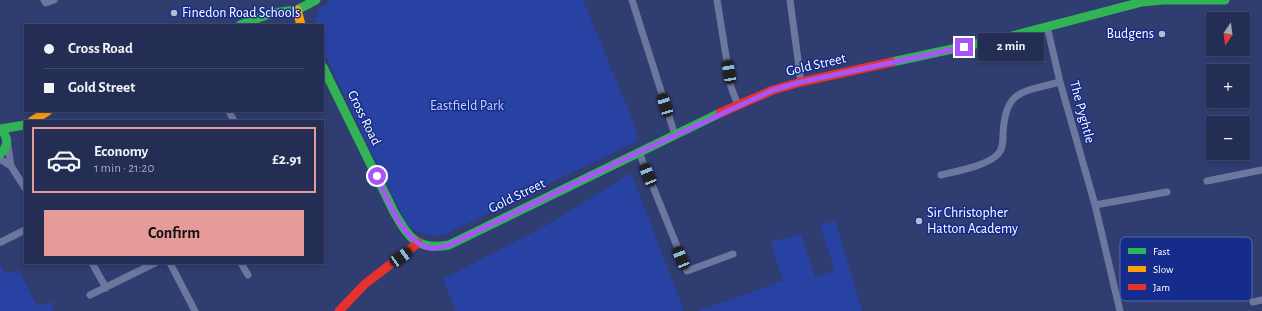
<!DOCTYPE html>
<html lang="en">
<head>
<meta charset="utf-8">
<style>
  :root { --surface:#242e55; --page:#303a5f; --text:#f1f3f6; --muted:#a3a8b9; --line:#414a6c; --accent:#e69b98 }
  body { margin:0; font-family:"Alegreya Sans",sans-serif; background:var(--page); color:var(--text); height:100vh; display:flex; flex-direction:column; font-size:15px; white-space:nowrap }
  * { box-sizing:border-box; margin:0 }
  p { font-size:13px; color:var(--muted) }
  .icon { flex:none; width:22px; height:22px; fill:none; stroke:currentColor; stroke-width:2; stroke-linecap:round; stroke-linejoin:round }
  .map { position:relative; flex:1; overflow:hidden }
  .details { position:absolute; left:24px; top:120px; width:300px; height:144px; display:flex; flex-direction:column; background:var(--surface); border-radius:0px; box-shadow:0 2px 6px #0003,0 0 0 1px var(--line) }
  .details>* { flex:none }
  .hud { position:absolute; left:24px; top:24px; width:300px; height:88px; border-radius:0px; box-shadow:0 2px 6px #0003,0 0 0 1px var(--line); display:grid; align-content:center; height:88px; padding:0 20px; background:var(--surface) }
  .needle { width:26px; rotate:194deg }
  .buttons { position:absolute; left:1206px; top:12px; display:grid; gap:8px }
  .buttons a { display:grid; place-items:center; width:44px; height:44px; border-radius:0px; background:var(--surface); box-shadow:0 2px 6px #0003,0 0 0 1px var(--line); font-size:20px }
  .end { position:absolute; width:18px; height:18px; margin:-9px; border:5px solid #a855f7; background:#fff; box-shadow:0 0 0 2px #fff }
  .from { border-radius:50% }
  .bubble { position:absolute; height:28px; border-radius:0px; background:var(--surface); box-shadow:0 2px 6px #0003,0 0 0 1px var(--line); font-size:13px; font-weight:600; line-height:28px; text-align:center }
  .car { position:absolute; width:12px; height:24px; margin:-12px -6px; border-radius:5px; box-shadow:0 0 3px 1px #0007; background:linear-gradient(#222 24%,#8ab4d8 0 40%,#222 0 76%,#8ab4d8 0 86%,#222 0) }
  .hud b { display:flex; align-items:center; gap:14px; height:38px; font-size:15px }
  .hud b+b { border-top:1px solid var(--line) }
  .hud i { width:10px; height:10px; background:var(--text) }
  ul { padding:7px 0 0; list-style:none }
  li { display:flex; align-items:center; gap:12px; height:66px; margin:0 8px 6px; padding:0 12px; border:2px solid transparent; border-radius:0px }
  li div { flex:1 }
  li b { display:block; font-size:15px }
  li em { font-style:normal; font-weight:600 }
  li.active { border-color:var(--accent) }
  li>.icon { width:36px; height:36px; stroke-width:1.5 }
  .cta { display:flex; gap:8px; margin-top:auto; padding:8px 20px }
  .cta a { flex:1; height:46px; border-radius:0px; background:var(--accent); color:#111; font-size:16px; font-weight:600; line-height:46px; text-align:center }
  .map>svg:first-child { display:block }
</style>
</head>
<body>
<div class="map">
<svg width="1262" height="311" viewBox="0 0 1262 311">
  <rect width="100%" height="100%" fill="#303d71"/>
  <path fill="#2842a3" d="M332,0H583L635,127L637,141L444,235C427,237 420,233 406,224L323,50V25H314L318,10Z
    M631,173L684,311H456L443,279L549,224Z
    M835,221L862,311H697L783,281L771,242L801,234L815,277L835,271L820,225Z
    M0,265L5,274L19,270L37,306L54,302L52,311H0Z"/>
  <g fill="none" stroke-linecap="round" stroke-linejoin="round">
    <path stroke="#6c779d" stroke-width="7" d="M44,0L46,3L54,0
      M632,0L675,135
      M717,0L731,87L738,105
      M790,0L801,82
      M1047,26L1060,82L1095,205L1120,311
      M229,111L234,121
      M8,146L11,166L25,188
      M639,152L687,271L733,254
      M0,159L11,166
      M941,175C957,171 987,166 998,154C1003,149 1003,141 1003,134C1005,89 1023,92 1060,82
      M1207,181L1262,170
      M1095,205L1167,192
      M1,242L25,230
      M92,263L106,288
      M170,263L195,311
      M241,263L248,275
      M90,295L155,263
      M1253,302L1262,300"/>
    <path stroke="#30b455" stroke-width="9" d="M240,25L272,13L297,10L316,0
      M892,62L1008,37L1142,2L1163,0H1225
      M323,67L394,212C409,238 417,251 449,245L720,113
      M0,129C9,137 9,146 0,154
      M0,129L25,125"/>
    <path stroke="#ff9f0a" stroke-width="9" d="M297,10L301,25
      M32,121L48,111"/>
    <path stroke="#e5322d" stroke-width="9" d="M720,113L773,90L801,82L892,62
      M339,311L365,284L418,243"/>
  </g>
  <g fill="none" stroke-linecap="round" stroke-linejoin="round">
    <path stroke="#a855f7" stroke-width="5" d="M377,176C387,198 403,244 431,248C436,249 444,246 449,245L639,152L773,90L801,82L964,47"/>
  </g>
  <g fill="#b7bbcd" stroke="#152c8c" stroke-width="1.5">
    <circle cx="174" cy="13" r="4"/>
    <circle cx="1162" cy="34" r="4"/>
    <circle cx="919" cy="221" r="4"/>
  </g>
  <g text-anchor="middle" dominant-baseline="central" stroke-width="3" stroke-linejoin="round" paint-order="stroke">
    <g font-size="14" fill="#fff" stroke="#152c8c" text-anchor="start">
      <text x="182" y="13">Finedon Road Schools</text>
      <text x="1154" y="34" text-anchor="end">Budgens</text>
      <text x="927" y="213">Sir Christopher<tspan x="927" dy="16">Hatton Academy</tspan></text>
    </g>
    <g font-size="14" fill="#fff" stroke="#152c8c">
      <text transform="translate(816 65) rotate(-13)">Gold Street</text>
      <text transform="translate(1082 112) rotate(75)">The Pyghtle</text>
      <text transform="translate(364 118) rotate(64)">Cross Road</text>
      <text transform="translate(517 196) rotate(-26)">Gold Street</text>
    </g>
    <g font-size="14" fill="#c5d0fb" stroke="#152c8c">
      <text x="467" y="106">Eastfield Park</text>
    </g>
  </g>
  <rect x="1120" y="237" width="132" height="64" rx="6" fill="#152c8c" stroke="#5b6bae" stroke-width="1"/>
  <rect x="1128" y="248" width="18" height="6" fill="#30b455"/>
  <rect x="1128" y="266" width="18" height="6" fill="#ff9f0a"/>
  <rect x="1128" y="284" width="18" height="6" fill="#e5322d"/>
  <g font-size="11" fill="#fff">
    <text x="1153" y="255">Fast</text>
    <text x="1153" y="273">Slow</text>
    <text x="1153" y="291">Jam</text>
  </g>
</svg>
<div class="buttons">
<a><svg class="needle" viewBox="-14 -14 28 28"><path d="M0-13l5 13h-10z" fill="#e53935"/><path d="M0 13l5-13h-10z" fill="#a3a8b9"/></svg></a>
<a>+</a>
<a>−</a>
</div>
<i class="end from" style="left:377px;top:176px"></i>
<i class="end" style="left:964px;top:47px"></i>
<div class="bubble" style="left:978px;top:33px;width:66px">2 min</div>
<i class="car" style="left:729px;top:72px;rotate:351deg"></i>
<i class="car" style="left:665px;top:105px;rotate:343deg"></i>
<i class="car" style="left:648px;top:175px;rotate:338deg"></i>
<i class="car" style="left:401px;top:257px;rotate:55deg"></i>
<i class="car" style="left:681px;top:258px;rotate:338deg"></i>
<div class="hud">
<b><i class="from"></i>Cross Road</b>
<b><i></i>Gold Street</b>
</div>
<section class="details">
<ul>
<li class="active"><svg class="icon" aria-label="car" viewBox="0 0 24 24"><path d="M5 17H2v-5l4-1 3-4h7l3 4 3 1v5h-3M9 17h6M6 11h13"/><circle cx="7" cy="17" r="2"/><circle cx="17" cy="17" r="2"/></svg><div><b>Economy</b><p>1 min · 21:20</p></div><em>£2.91</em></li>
</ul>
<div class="cta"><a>Confirm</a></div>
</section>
</div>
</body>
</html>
